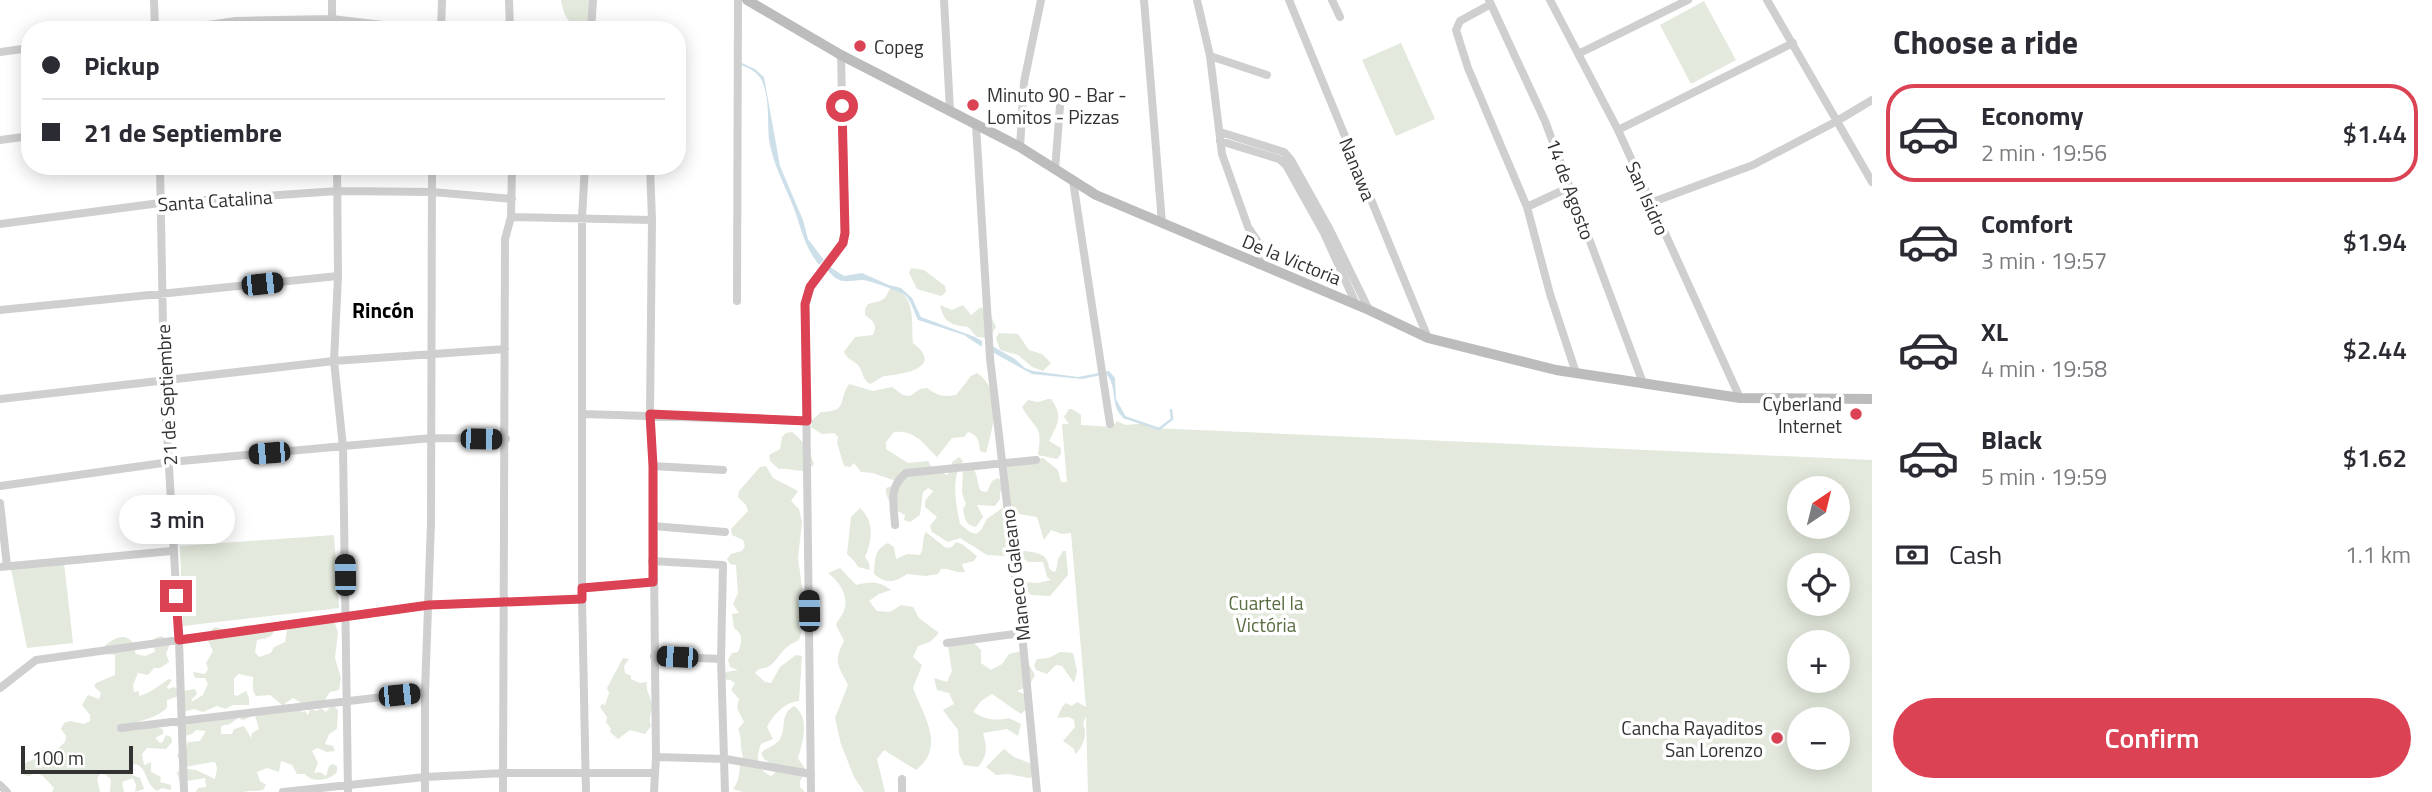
<!DOCTYPE html>
<html lang="en">
<head>
<meta charset="utf-8">
<style>
  :root { --surface:#fff; --page:#f2f2f3; --text:#2b2b33; --muted:#7c7c81; --line:#e1e1e2; --accent:#db4254 }
  body { margin:0; font-family:"Titillium Web",sans-serif; background:var(--page); color:var(--text); height:100vh; display:flex; flex-direction:column; font-size:26px; white-space:nowrap }
  * { box-sizing:border-box; margin:0 }
  p { font-size:23px; color:var(--muted) }
  .icon { flex:none; width:38px; height:38px; fill:none; stroke:currentColor; stroke-width:2; stroke-linecap:round; stroke-linejoin:round }
  .map { position:relative; flex:1; overflow:hidden }
  .panel { display:flex; flex-direction:column; background:var(--surface); width:560px }
  .panel>* { flex:none }
  .guide { position:absolute; left:21px; top:21px; width:665px; height:154px; border-radius:28px; box-shadow:0 4px 18px #0003; display:grid; align-content:center; height:154px; padding:0 21px; background:var(--surface) }
  .needle { width:46px; rotate:35deg }
  .controls { position:absolute; left:1787px; top:476px; display:grid; gap:14px }
  .controls a { display:grid; place-items:center; width:63px; height:63px; border-radius:50%; background:var(--surface); box-shadow:0 4px 18px #0003; font-size:35px }
  .scale { position:absolute; left:21px; bottom:18px; width:112px; box-sizing:border-box; padding-left:7px; border:4px solid #323232; border-top:0; font-size:19px; line-height:24px; white-space:nowrap; color:#323232; -webkit-text-stroke:5px #fff; paint-order:stroke }
  .end { position:absolute; width:32px; height:32px; margin:-16px; border:9px solid #db4254; background:#fff; box-shadow:0 0 0 4px #fff }
  .from { border-radius:50% }
  .bubble { position:absolute; height:49px; border-radius:24px; background:var(--surface); box-shadow:0 4px 18px #0003; font-size:23px; font-weight:600; line-height:49px; text-align:center }
  .car { position:absolute; width:21px; height:42px; margin:-21px -10px; border-radius:9px; box-shadow:0 0 5px 2px #0007; background:linear-gradient(#222 24%,#8ab4d8 0 40%,#222 0 76%,#8ab4d8 0 86%,#222 0) }
  .guide b { display:flex; align-items:center; gap:24px; height:66px; font-size:26px }
  .guide b+b { border-top:2px solid var(--line) }
  .guide i { width:18px; height:18px; background:var(--text) }
  ul { padding:0; list-style:none }
  li { display:flex; align-items:center; gap:21px; height:98px; margin:0 14px 10px; padding:0 7px; border:4px solid transparent; border-radius:28px }
  li div { flex:1 }
  li b { display:block; font-size:26px }
  li em { font-style:normal; font-weight:600 }
  li.on { border-color:var(--accent) }
  li>.icon { width:63px; height:63px; stroke-width:1.5 }
  h2 { padding:0 21px; font-size:32px; line-height:84px }
  .pay { display:flex; align-items:center; gap:18px; height:77px; padding:0 21px; font-size:26px }
  .pay p { margin-inline-start:auto }
  .action { display:flex; gap:14px; margin-top:auto; padding:14px 21px }
  .action a { flex:1; height:80px; border-radius:42px; background:var(--accent); color:#fff; font-size:28px; font-weight:600; line-height:80px; text-align:center }
  main { display:flex; flex:1; min-height:0 }
  .map>svg:first-child { display:block }
</style>
</head>
<body>
<main>
<div class="map">
<svg width="1872" height="792" viewBox="0 0 1872 792">
  <rect width="100%" height="100%" fill="#fff"/>
  <path fill="#e3e9dc" fill-rule="evenodd" d="M561,0H596L591,23L581,30C568,23 563,15 561,0Z
    M1704,1L1736,60L1691,84L1660,25Z
    M1401,43L1435,119L1396,136L1362,60Z
    M911,268L924,270L945,286L946,292L941,296L917,289L909,273Z
    M891,287C917,294 911,323 913,343C945,368 903,374 885,376C879,377 876,382 870,384C861,379 864,371 857,364C851,359 848,360 844,352L855,337L873,335C878,324 873,321 865,315V309L868,304L880,301L885,298Z
    M940,305L952,310L963,305L971,315L981,307L991,316L996,327L989,338L977,337L968,327C951,325 944,323 940,305Z
    M999,333L1018,334L1029,350L1042,354L1051,363L1043,371L1032,367L1018,355L1000,350L996,338Z
    M977,373C1004,392 993,426 986,453L980,451C979,441 978,435 968,432L964,437L952,438L937,457C924,445 916,429 894,432L886,442V449L908,463L928,461L931,466L928,471C910,471 909,465 896,481L873,473L861,472L854,463L850,467L844,466L837,443L838,437L834,433L822,434L811,427L812,420L821,412C849,411 837,402 849,384L873,391L892,387L903,395L910,396L920,389L927,388C938,396 943,397 956,395L971,376Z
    M1048,399H1051C1064,416 1057,425 1049,441L1061,448V454L1057,459L1038,455C1043,422 1035,431 1022,407L1028,400L1038,402Z
    M1069,409H1072L1081,415V425L1112,427L1117,421L1126,425L1146,423L1152,428L1872,460V792H1088L1086,716L1083,724C1088,734 1083,746 1076,754L1073,748L1063,741L1075,727L1074,720L1069,717L1057,718L1062,707L1066,703L1072,706L1077,702L1086,707L1071,533L1062,534L1051,530L1044,540L1037,517L1013,513L1008,496L1007,465L1043,458L1058,470L1061,482H1067L1062,424H1069L1064,417ZM1799,488H1838V527H1799ZM1799,565H1838V604H1799ZM1799,642H1838V681H1799ZM1799,719H1838V758H1799Z
    M792,432C802,439 811,453 814,464C804,477 792,467 779,469L770,461L769,455L780,449L782,437L786,433Z
    M959,457L963,461C950,480 956,503 960,524L970,532L976,534L981,530L987,519L1002,508C1013,514 1008,524 1006,535L1010,539V552L1005,556L987,555L960,538L948,542L932,532L930,526L937,517L925,507V501L933,491L928,488L923,492L920,515L910,522L904,520L905,515C895,511 885,499 886,488L897,484L902,476L941,472L947,475L951,471L952,462Z
    M766,466L773,478L798,491L791,501L799,509L802,522L798,558L806,616L799,640C781,648 783,654 771,665C764,670 760,666 755,673L765,682L771,683L780,667L796,655L802,656L799,701C785,702 773,715 767,727L773,739L761,744C756,757 756,769 771,776L775,773V766L764,759L761,753C767,747 776,746 780,739C787,727 779,715 794,706C810,716 803,743 798,758L806,770L800,781V787L805,792H743L733,789C742,778 737,768 743,756C739,746 743,739 738,729L744,722L737,708L739,699L731,690L735,683L730,680L721,679V676L726,672L738,670L730,667L728,660L732,653L738,652C742,642 744,635 734,628L732,614L739,613L733,604L738,593L736,565L730,564L727,559L731,554L742,551L745,546L743,540L732,535L731,529L748,511L746,505L738,497L739,491L760,467Z
    M972,467C979,475 976,483 981,491L987,492L992,481L998,478L1003,482L1004,488L1000,492V499L995,506L977,505L983,517L976,527C965,525 965,519 963,509L966,504L962,493L963,468Z
    M860,508C875,522 872,541 865,557L869,563L870,570L858,567L855,562L847,554L851,517Z
    M926,532L946,548L952,547L956,542L962,544L977,556L974,561L962,564L965,572C955,574 950,567 941,569L938,574L926,576L907,574C894,583 887,584 874,574C875,560 874,549 888,543L894,547L896,559L907,554L920,555C925,547 921,540 926,532Z
    M334,535L339,608L183,626L180,546Z
    M1025,551C1037,553 1048,553 1049,568L1053,572L1056,571L1058,559L1063,551H1066L1068,575L1050,596L1031,595L1024,588L1025,582L1038,583L1051,580L1047,577L1043,562H1028L1023,558L1022,552Z
    M64,563L73,643L27,648L11,569Z
    M840,568L856,585C871,581 879,581 891,590L879,594L869,601L877,611L890,612L901,605L913,607L919,618L939,633L930,642L918,646L913,657L922,665L913,688C924,717 946,747 916,770L884,750L877,759L885,792H864L854,777L841,744L835,718L848,685C838,665 833,662 844,641L836,625C837,621 840,618 842,615C851,599 841,583 828,573Z
    M334,621L338,632L335,658L341,678L339,690L330,692L324,701L303,704L293,698L284,704L303,712L305,711L308,715L310,709L317,711L321,708L326,712L331,706H334L338,710L337,729L329,734L325,744L333,746L335,751L327,752L317,748L312,751L318,763L314,773L320,772L326,776L329,766L333,764L337,766V772C329,781 312,783 305,774H297L292,765L281,761L279,772L267,768L257,772L260,781L266,785L263,790C255,792 250,790 243,792H196L198,788L206,787L205,778L180,782L177,773L181,768L196,770L215,779L217,768L215,762C211,762 189,766 186,767L177,756L178,753L186,748L188,742L200,741L206,731L196,730L192,734L183,736L178,729L179,723C200,722 217,719 238,718L230,724L221,726V734H232L234,729L244,726L251,738L252,733L259,729L255,715L243,720L240,719L241,717C256,709 261,705 277,708L282,705L270,695L256,696L253,691V677L239,674L234,678V695L237,696L246,691L249,698V705H233L225,709L217,706L203,712L194,709L183,712L179,696L167,700V708C156,718 144,719 132,724L131,728L135,731L149,726L163,729V734L155,738L159,742L162,743L166,735L171,737L172,742L166,749L147,748L142,754L144,765L151,762V772L161,777L160,782L171,785V790L162,788L157,791C145,784 148,769 136,764L130,766L132,775L140,778L144,789L135,792L136,785L133,778L122,782L124,792H110L111,779L103,773L100,774L97,779L100,792H52L54,788L43,776L36,772L29,776L24,775L23,764L34,759L43,750H56L65,742L66,736L61,729L64,723L70,721L84,724L90,721V715L82,705L88,695L99,699L101,693L94,686L96,683L115,675V655L105,654L101,650C106,642 125,630 132,642C135,645 134,650 136,654L145,656L155,652L153,642L155,638L162,636L170,643L166,654L169,662L160,668H154L148,675L138,673L133,685L134,692L139,691V696C151,693 159,685 169,679L172,680L167,687L168,689L174,687L183,691L195,689L197,694L191,700L193,701L203,695L208,684L205,678H195L193,672L205,674L208,669L206,663L213,651L205,635L215,627L227,630L246,625L258,627L271,623L275,627C273,638 267,638 257,640L255,652L259,657L271,653L274,647L285,642L287,630L291,626Z
    M971,640L981,650V663L991,670L1002,664L1009,654L1021,651L1035,675L1029,686L1017,691L1024,694L1030,706L1021,714L992,694L981,701L973,712C986,720 994,721 1009,718L1021,724L1018,736L1007,729L983,733C987,748 988,755 978,767L964,765L959,754L958,730L943,710L954,704L949,693L937,690L934,678L947,682L952,671L948,646Z
    M1060,652L1073,653L1077,671L1074,683L1062,666L1056,665L1047,674L1036,670L1034,665L1037,659L1049,658Z
    M623,658L629,659L624,666L625,673L631,676V679L640,683L647,682C645,692 652,697 652,707C651,715 648,718 651,726L645,734L630,730L618,739L610,732L611,729L606,722L607,717L600,707L602,704L605,705L609,693L607,688Z
    M1004,749L1014,757L1032,764L1034,775L1029,778L1008,774L996,775L986,767Z"/>
  <path fill="#cde0ea" d="M742,63L755,69L764,77L780,166L803,220L808,239L824,260L819,265C803,244 802,230 793,206C784,184 773,164 769,140C767,121 770,99 762,81C758,72 749,68 741,65Z
    M830,267L844,276L862,273L889,285L901,288L912,298L921,317L975,337L982,341V347L964,335L918,320C914,312 911,300 905,295C902,292 866,279 862,280C846,281 838,285 827,269Z
    M992,346L1015,359L1025,368L1033,371L1078,377L1109,371L1115,378L1116,399L1126,417V420C1108,407 1119,387 1106,374L1082,379L1032,374L992,352Z"/>
  <g fill="none" stroke-linecap="round" stroke-linejoin="round">
    <path stroke="#cde0ea" stroke-width="2.5" d="M1124,417L1159,429L1172,419L1171,410"/>
    <path stroke="#cfcfcf" stroke-width="8" d="M154,0L155,30
      M332,0V30
      M509,0L510,30
      M944,0L950,110
      M1144,0L1162,223
      M1197,0L1210,56L1222,154L1248,227L1262,248L1259,265
      M1289,0L1428,338
      M1332,0L1340,17
      M1489,0L1545,121L1643,383
      M1550,0L1618,130L1740,398
      M1767,0L1872,182
      M1491,4L1460,21L1456,30L1468,68L1527,207L1550,294L1576,373
      M173,30L236,21L332,19L424,30
      M441,30L442,0
      M591,30L593,0
      M0,52L30,48
      M1578,54L1688,0
      M1210,56L1267,75
      M976,125L990,358L1022,633L1037,792
      M1618,130L1793,43
      M1220,132L1284,152L1291,160L1330,230L1369,310
      M0,140L30,136
      M1220,141L1279,159L1286,165L1324,233L1356,304
      M1020,147L1024,82L1041,0
      M160,166L164,380L179,640L184,792
      M337,166L338,276L334,361L343,447L348,792
      M585,166L582,217V599L586,792
      M650,166L652,220L650,414L653,466L656,757L654,792
      M1055,170L1061,93
      M1073,181L1110,424
      M1650,203L1753,165L1837,121L1872,100
      M1527,207L1570,187
      M511,217L652,220
      M0,224L160,203L338,191L432,192L512,199
      M737,301L738,0
      M0,310L338,276
      M0,399L334,361L505,349
      M584,414L807,421
      M653,466L723,470
      M0,486L170,462L432,438L506,439
      M0,503L7,566
      M895,525C894,504 888,487 906,473L1036,460
      M653,526L725,532
      M652,561L723,565L721,659L725,792
      M0,567L172,551
      M582,588L653,582
      M947,643L1022,633
      M654,656L721,659
      M0,688L36,660L429,605L582,599
      M121,728L425,692
      M656,757L726,759L811,774
      M902,779V792
      M0,785L7,792
      M283,792L425,777L504,773H654
      M425,792V692L431,523L432,166
      M503,792L505,239L511,217L512,166
      M811,792L805,304L810,287L843,243L845,233L841,55"/>
    <path stroke="#bcbcbc" stroke-width="10" d="M747,0L841,55L1020,147L1096,195L1369,310L1428,338L1556,370L1740,398L1872,399"/>
  </g>
  <g fill="none" stroke-linecap="round" stroke-linejoin="round">
    <path stroke="#db4254" stroke-width="9" d="M176,596L179,640L429,605L582,599V588L653,582V466L650,414L807,421L805,304L810,287L843,243L845,233L842,106"/>
  </g>
  <g fill="#db4254" stroke="#fff" stroke-width="2.5">
    <circle cx="860" cy="46" r="7"/>
    <circle cx="973" cy="105" r="7"/>
    <circle cx="1856" cy="414" r="7"/>
    <circle cx="1777" cy="738" r="7"/>
  </g>
  <g text-anchor="middle" dominant-baseline="central" stroke-width="7" stroke-linejoin="round" paint-order="stroke">
    <g font-size="19" fill="#323232" stroke="#fff" text-anchor="start">
      <text x="874" y="46">Copeg</text>
      <text x="987" y="94">Minuto 90 - Bar -<tspan x="987" dy="22">Lomitos - Pizzas</tspan></text>
      <text x="1842" y="403" text-anchor="end">Cyberland<tspan x="1842" dy="22">Internet</tspan></text>
      <text x="1763" y="727" text-anchor="end">Cancha Rayaditos<tspan x="1763" dy="22">San Lorenzo</tspan></text>
    </g>
    <g font-size="19" fill="#323232" stroke="#fff">
      <text transform="translate(1358 169) rotate(68)">Nanawa</text>
      <text transform="translate(1571 189) rotate(70)">14 de Agosto</text>
      <text transform="translate(1648 198) rotate(66)">San Isidro</text>
      <text transform="translate(215 200) rotate(-4)">Santa Catalina</text>
      <text transform="translate(1292 259) rotate(22)">De la Victoria</text>
      <text transform="translate(166 395) rotate(-93)">21 de Septiembre</text>
      <text transform="translate(1015 575) rotate(-97)">Maneco Galeano</text>
    </g>
    <g font-size="19" fill="#576c41" stroke="#fff">
      <text x="1266" y="602">Cuartel la<tspan x="1266" dy="22">Victória</tspan></text>
    </g>
    <g font-size="21" font-weight="bold" fill="#000" stroke="#fff">
      <text x="383" y="310">Rincón</text>
    </g>
  </g>
</svg>
<div class="controls">
<a><svg class="needle" viewBox="-14 -14 28 28"><path d="M0-13l5 13h-10z" fill="#e53935"/><path d="M0 13l5-13h-10z" fill="#7c7c81"/></svg></a>
<a><svg class="icon" aria-label="locate" viewBox="0 0 24 24"><circle cx="12" cy="12" r="6"/><path d="M12 2v4M12 18v4M2 12h4M18 12h4"/></svg></a>
<a>+</a>
<a>−</a>
</div>
<div class="scale">100 m</div>
<i class="end from" style="left:842px;top:106px"></i>
<i class="end" style="left:176px;top:596px"></i>
<div class="bubble" style="left:119px;top:495px;width:116px">3 min</div>
<i class="car" style="left:262px;top:284px;rotate:84deg"></i>
<i class="car" style="left:481px;top:439px;rotate:91deg"></i>
<i class="car" style="left:269px;top:453px;rotate:265deg"></i>
<i class="car" style="left:345px;top:575px;rotate:359deg"></i>
<i class="car" style="left:809px;top:611px;rotate:359deg"></i>
<i class="car" style="left:677px;top:657px;rotate:273deg"></i>
<i class="car" style="left:399px;top:695px;rotate:84deg"></i>
<div class="guide">
<b><i class="from"></i>Pickup</b>
<b><i></i>21 de Septiembre</b>
</div>
</div>
<section class="panel">
<h2>Choose a ride</h2>
<ul>
<li class="on"><svg class="icon" aria-label="car" viewBox="0 0 24 24"><path d="M5 17H2v-5l4-1 3-4h7l3 4 3 1v5h-3M9 17h6M6 11h13"/><circle cx="7" cy="17" r="2"/><circle cx="17" cy="17" r="2"/></svg><div><b>Economy</b><p>2 min · 19:56</p></div><em>$1.44</em></li>
<li><svg class="icon" aria-label="car" viewBox="0 0 24 24"><path d="M5 17H2v-5l4-1 3-4h7l3 4 3 1v5h-3M9 17h6M6 11h13"/><circle cx="7" cy="17" r="2"/><circle cx="17" cy="17" r="2"/></svg><div><b>Comfort</b><p>3 min · 19:57</p></div><em>$1.94</em></li>
<li><svg class="icon" aria-label="car" viewBox="0 0 24 24"><path d="M5 17H2v-5l4-1 3-4h7l3 4 3 1v5h-3M9 17h6M6 11h13"/><circle cx="7" cy="17" r="2"/><circle cx="17" cy="17" r="2"/></svg><div><b>XL</b><p>4 min · 19:58</p></div><em>$2.44</em></li>
<li><svg class="icon" aria-label="car" viewBox="0 0 24 24"><path d="M5 17H2v-5l4-1 3-4h7l3 4 3 1v5h-3M9 17h6M6 11h13"/><circle cx="7" cy="17" r="2"/><circle cx="17" cy="17" r="2"/></svg><div><b>Black</b><p>5 min · 19:59</p></div><em>$1.62</em></li>
</ul>
<div class="pay"><svg class="icon" aria-label="cash" viewBox="0 0 24 24"><path d="M3 7h18v10H3z"/><circle cx="12" cy="12" r="2"/></svg>Cash<p>1.1 km</p></div>
<div class="action"><a>Confirm</a></div>
</section>
</main>
</body>
</html>
